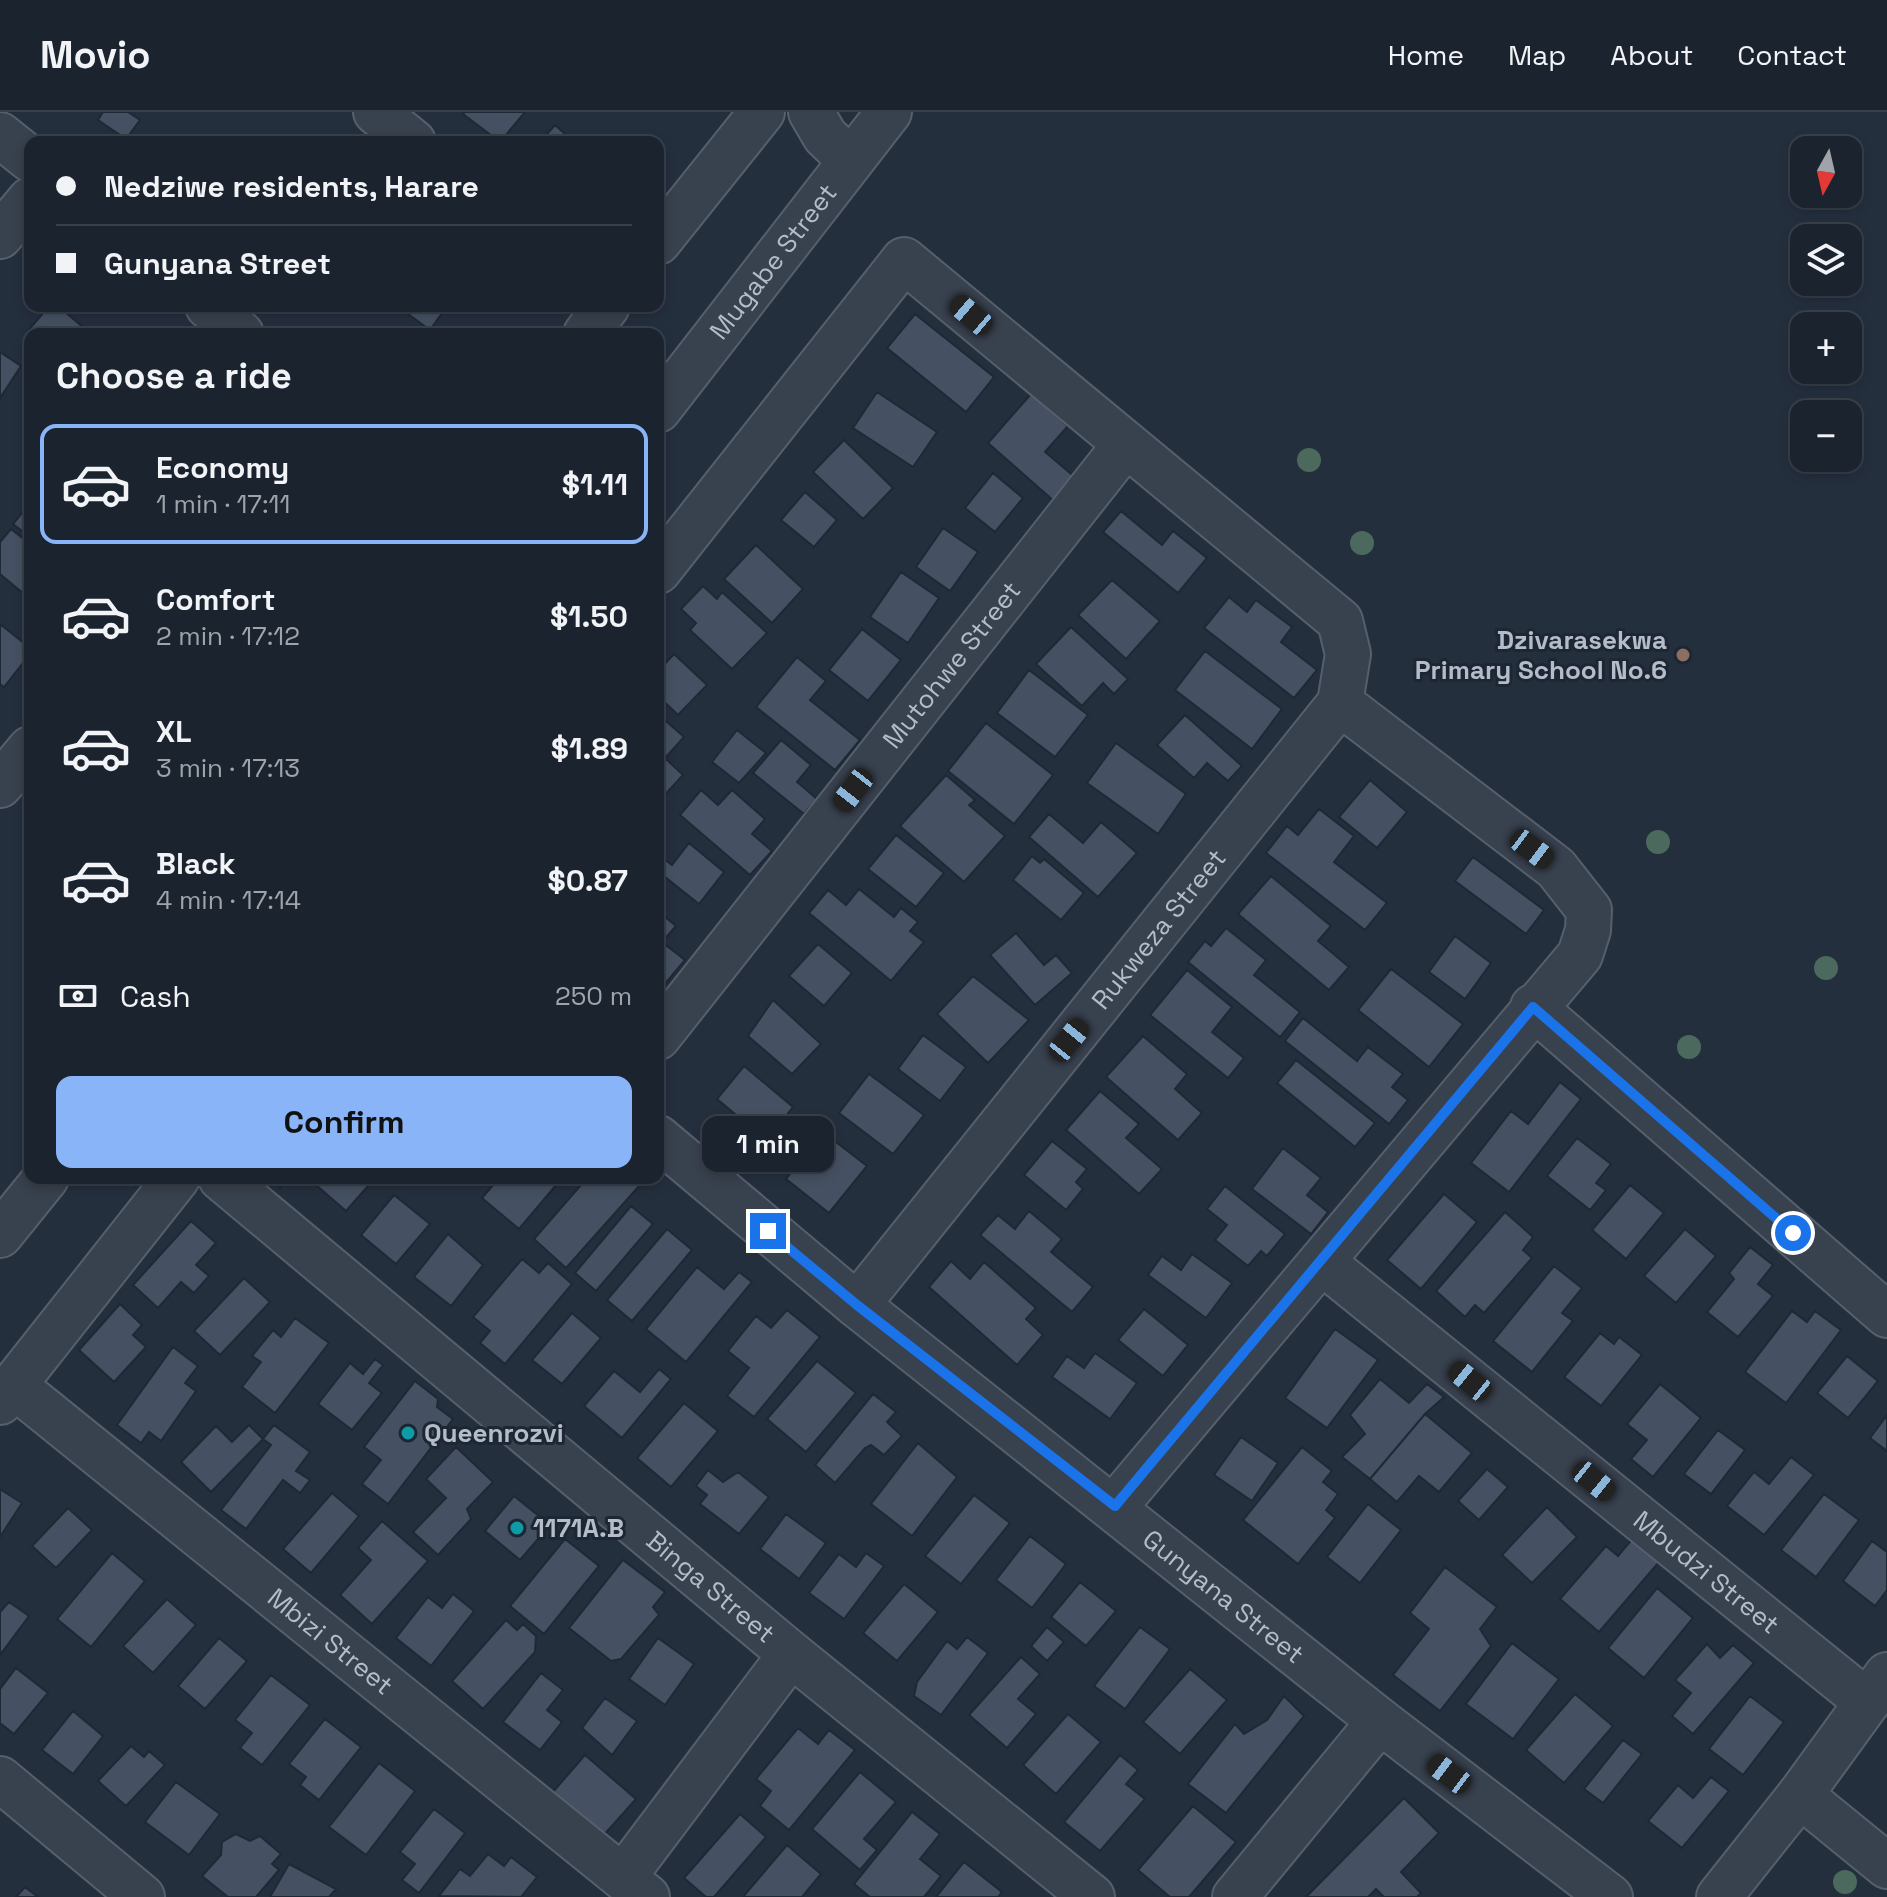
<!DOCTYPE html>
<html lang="en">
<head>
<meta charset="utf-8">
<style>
  :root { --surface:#1b232e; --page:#282f3a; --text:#f1f3f6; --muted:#a0a4aa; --line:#39404a; --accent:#8ab4f8 }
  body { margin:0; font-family:"Space Grotesk",sans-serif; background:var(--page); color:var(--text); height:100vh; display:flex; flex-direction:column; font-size:30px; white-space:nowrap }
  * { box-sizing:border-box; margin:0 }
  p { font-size:26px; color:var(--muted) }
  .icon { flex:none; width:44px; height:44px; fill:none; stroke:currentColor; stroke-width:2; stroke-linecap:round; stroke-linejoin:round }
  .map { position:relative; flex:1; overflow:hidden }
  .panel { position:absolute; left:24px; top:216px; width:640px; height:856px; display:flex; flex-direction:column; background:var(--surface); border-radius:16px; box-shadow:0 4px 12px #0003,0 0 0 2px var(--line) }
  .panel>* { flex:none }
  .guide { position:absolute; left:24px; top:24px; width:640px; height:176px; border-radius:16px; box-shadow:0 4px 12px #0003,0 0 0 2px var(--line); display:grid; align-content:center; height:176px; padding:0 32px; background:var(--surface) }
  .needle { width:52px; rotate:188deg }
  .buttons { position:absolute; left:1790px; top:24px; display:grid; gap:16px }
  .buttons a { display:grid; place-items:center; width:72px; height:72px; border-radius:16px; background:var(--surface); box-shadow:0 4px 12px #0003,0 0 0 2px var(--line); font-size:40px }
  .end { position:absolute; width:36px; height:36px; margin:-18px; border:10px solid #1a73e8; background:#fff; box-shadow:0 0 0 4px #fff }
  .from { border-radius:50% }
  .bubble { position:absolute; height:56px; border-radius:16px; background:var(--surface); box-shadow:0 4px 12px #0003,0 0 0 2px var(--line); font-size:26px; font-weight:700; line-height:56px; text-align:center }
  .car { position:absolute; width:24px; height:48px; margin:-24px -12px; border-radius:10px; box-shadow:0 0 6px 2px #0007; background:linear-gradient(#222 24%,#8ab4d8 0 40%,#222 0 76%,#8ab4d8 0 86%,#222 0) }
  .guide b { display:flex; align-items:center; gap:28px; height:76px; font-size:30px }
  .guide b+b { border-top:2px solid var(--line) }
  .guide i { width:20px; height:20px; background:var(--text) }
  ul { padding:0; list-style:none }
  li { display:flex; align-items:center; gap:24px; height:120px; margin:0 16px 12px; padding:0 16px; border:4px solid transparent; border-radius:16px }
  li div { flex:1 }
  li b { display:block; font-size:30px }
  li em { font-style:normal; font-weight:700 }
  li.on { border-color:var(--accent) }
  li>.icon { width:72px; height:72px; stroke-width:1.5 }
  h2 { padding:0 32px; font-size:36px; line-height:96px }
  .pay { display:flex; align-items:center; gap:20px; height:88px; padding:0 32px; font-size:30px }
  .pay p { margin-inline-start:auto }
  .button { display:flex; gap:16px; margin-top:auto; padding:16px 32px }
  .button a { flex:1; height:92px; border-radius:16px; background:var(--accent); color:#111; font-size:32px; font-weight:700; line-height:92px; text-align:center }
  header { display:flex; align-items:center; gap:48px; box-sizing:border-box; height:112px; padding:0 40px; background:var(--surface); border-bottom:2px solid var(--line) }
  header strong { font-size:38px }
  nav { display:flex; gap:44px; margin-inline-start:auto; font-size:28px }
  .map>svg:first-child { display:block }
</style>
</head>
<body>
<header>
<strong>Movio</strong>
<nav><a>Home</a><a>Map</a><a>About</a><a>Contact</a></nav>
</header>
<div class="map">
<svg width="1887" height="1785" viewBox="0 0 1887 1785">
  <rect width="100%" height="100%" fill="#242f3e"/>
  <path fill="#455162" stroke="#1f2835" stroke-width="2" d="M103,0H128L140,8L126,27L98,8Z
    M465,0H525L500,30L463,2Z
    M555,13L574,30H540Z
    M49,194H58L91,222L30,223L27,220Z
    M397,194H447L430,218Z
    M915,202L994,265L966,300L887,236Z
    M0,240L21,254L0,286Z
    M877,280L937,320L913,355L853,316Z
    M1031,282L1068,314L1045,340L1076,366L1055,390L988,331Z
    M844,328L893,376L863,407L813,360Z
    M993,361L1023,386L995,420L965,396Z
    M805,380L837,408L814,435L781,408Z
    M30,391V425L13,412Z
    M1121,399L1162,433L1173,419L1207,446L1178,481L1103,420Z
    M943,416L978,440L950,479L916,455Z
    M11,417L30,432V487L0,462V430Z
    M756,433L803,477L772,511L724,467Z
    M901,460L939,486L908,531L870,505Z
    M1112,468L1160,509L1126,547L1078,503Z
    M703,474L717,487L722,480L767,521L732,557L690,518L696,511L681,497Z
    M1229,485L1247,500L1256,488L1292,515L1281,530L1317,558L1294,586L1204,516Z
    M0,512L30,536V542L4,575L0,572Z
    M1071,515L1128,567L1114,582L1103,571L1082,594L1036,552Z
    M862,517L901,548L868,589L829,558Z
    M1205,539L1282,597L1252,637L1175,578Z
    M674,542L707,573L678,603L658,584V559Z
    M797,545L826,569L810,588L860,628L835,658L756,595Z
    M1029,558L1088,603L1055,645L997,601Z
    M658,602L684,625L665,646L683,663L662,686L658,683Z
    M1185,603L1242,654L1228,669L1207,651L1194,666L1157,633Z
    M986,611L1053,663L1014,712L948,659Z
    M737,618L766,641L739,671L712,650Z
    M781,628L811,653L797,670L817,687L804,702L753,661Z
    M1116,631L1186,682L1158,722L1087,671Z
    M946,663L975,688L969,693L1005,724L964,770L900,714Z
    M1370,668L1407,700L1377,736L1339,705Z
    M701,678L718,693L732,678L765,707L752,722L772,739L750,763L680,703Z
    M1319,697L1354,724L1334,750L1387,791L1365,818L1266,741L1287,714L1298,723Z
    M1049,702L1083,731L1101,710L1137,741L1098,785L1029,725Z
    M896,723L944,761L916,795L868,757Z
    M689,731L724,760L699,792L665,765L658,774V742L672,753Z
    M1032,744L1040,751L1044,747L1084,781L1061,808L1013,768Z
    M1473,745L1544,798L1526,822L1455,769Z
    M1271,764L1331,814L1318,829L1349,855L1329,878L1238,802Z
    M859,777L894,805L901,796L918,810L910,819L924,830L891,869L809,801L828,778L846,793Z
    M658,799L676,814L662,830L685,848L664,873L658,868Z
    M1226,816L1266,848L1254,863L1300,900L1280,925L1188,850L1205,829L1211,834Z
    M1016,821L1044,853L1056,843L1072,861L1035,893L990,843Z
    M1455,824L1491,851L1465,887L1429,860Z
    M818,832L852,861L824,894L789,864Z
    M1391,857L1463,912L1429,955L1358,898Z
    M1187,858L1232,895L1212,920L1244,946L1228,966L1150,903Z
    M973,864L1029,908L988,951L937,902Z
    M773,888L821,932L792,962L748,924Z
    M1303,906L1357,949L1368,935L1403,962L1392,975L1408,988L1389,1012L1285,929Z
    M923,923L966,955L940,989L898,957Z
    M1143,924L1187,962L1175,977L1202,1001L1178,1028L1106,965Z
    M1296,948L1375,1011L1355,1035L1277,971Z
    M744,954L793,995L774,1019L761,1007L753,1017L717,987Z
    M869,962L924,1003L893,1042L839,1001Z
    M1560,970L1581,987L1509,1080L1471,1051L1511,999L1528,1012Z
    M1100,979L1139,1012L1126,1026L1162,1057L1139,1082L1066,1018Z
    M823,1020L867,1054L829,1101L786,1067Z
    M1577,1026L1611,1052L1596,1071L1606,1078L1590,1098L1547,1064Z
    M1052,1029L1087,1057L1076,1070L1083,1077L1066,1098L1024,1063Z
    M1283,1036L1321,1066L1307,1083L1328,1100L1311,1122L1252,1077Z
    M268,1066H288L280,1076Z
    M322,1066H375L346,1099L316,1073Z
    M499,1066H562L519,1117L482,1086Z
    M587,1066H632L640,1073L566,1156L534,1127Z
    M1630,1073L1664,1101L1626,1147L1592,1118Z
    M1225,1074L1285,1122L1267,1144L1261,1139L1248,1154L1215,1128L1227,1113L1207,1097Z
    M1444,1082L1477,1110L1421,1177L1387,1148Z
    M394,1083L430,1112L396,1152L361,1123Z
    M631,1094L653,1112L596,1179L575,1161Z
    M1029,1099L1062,1127L1051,1140L1093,1175L1072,1200L980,1123L998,1103L1015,1117Z
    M1505,1100L1533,1125L1523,1138L1532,1146L1484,1201L1475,1193L1465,1205L1436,1179Z
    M191,1109L216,1131L196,1153L209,1164L194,1181L181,1170L158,1196L133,1173Z
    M667,1117L692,1138L632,1209L607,1188Z
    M1685,1117L1716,1144L1676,1191L1644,1164Z
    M448,1122L483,1153L451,1194L414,1165Z
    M1750,1135L1773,1153L1758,1172L1773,1184L1738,1225L1707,1200L1734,1167L1729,1161Z
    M1192,1142L1232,1171L1206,1206L1148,1163L1162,1144L1181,1158Z
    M522,1147L539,1161L548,1151L572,1172L505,1252L480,1231L490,1219L473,1205Z
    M951,1149L970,1167L984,1150L1036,1196L1026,1207L1043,1223L1017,1253L929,1175Z
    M1554,1154L1582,1176L1562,1201L1573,1209L1532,1260L1493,1229Z
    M697,1155L724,1177L739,1160L752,1170L686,1250L646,1217Z
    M244,1166L270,1190L220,1243L194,1219Z
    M120,1192L142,1213L133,1223L146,1235L114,1270L79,1238Z
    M1144,1197L1188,1233L1163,1264L1118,1228Z
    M787,1198L820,1225L754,1305L727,1284L749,1256L728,1239L756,1204L771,1216Z
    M1792,1199L1807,1210L1815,1199L1841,1218L1786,1291L1745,1260Z
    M572,1201L601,1226L562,1272L532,1248Z
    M295,1206L329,1231L275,1301L242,1275L261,1250L252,1244L273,1218L281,1225Z
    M1335,1217L1378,1248L1327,1316L1285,1286Z
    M1600,1221L1614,1232L1619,1225L1642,1243L1601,1294L1564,1265Z
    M173,1235L198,1254L185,1271L196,1279L161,1329L149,1320L141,1331L117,1313Z
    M1095,1241L1137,1271L1110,1307L1052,1265L1067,1244L1084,1256Z
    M1847,1244L1878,1269L1848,1306L1817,1281Z
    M375,1247L383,1253L369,1271L382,1281L352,1318L318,1292L350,1251L363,1262Z
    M817,1249L856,1281L806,1340L767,1307Z
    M659,1257L671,1267L622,1326L584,1294L614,1259L640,1280Z
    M1380,1267L1409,1291L1427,1272L1444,1285L1425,1302L1370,1367L1342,1345L1365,1322L1350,1303Z
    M415,1269L438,1287L437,1295L453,1307L388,1392L362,1372L381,1348L364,1335Z
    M1660,1272L1701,1306L1653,1365L1631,1347L1647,1328L1627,1312Z
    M873,1282L896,1300L887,1310L902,1324L884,1343L871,1333L865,1336L835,1371L815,1353Z
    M684,1291L718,1319L671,1375L637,1346Z
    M1425,1302L1472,1341L1439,1380L1419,1364L1397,1390L1370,1367Z
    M1887,1303V1339L1870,1326Z
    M249,1313L263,1327L211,1380L181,1350L216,1314L232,1330Z
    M274,1313L310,1340L296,1359L310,1368L300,1381L283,1368L246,1417L221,1398L271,1333L263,1327Z
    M1718,1318L1745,1338L1711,1382L1684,1362Z
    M1241,1325L1278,1351L1252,1389L1214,1363Z
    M918,1331L957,1365L912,1424L871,1392Z
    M456,1335L493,1370L467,1397L471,1407L438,1443L413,1420L446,1386L426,1367Z
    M1302,1335L1332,1359L1323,1370L1338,1382L1326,1398L1335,1406L1298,1452L1243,1408Z
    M1791,1345L1814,1363L1764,1423L1727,1394L1754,1360L1769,1372Z
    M1487,1357L1508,1375L1479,1408L1458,1389Z
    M708,1358L723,1370L738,1360L769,1385L739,1422L700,1392L707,1383L696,1374Z
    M0,1377L22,1391L0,1425Z
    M332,1381L359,1404L311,1461L283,1437Z
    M1824,1382L1859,1408L1816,1465L1781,1438Z
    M974,1383L1010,1411L961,1472L925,1444Z
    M514,1384L550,1413L520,1448L485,1419Z
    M1368,1392L1401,1418L1360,1471L1327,1445Z
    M1547,1395L1577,1425L1532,1471L1502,1443Z
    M68,1396L92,1418L56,1456L32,1434Z
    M786,1402L826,1431L799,1467L760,1437Z
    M382,1409L428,1449L372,1512L340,1483L371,1448L358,1436Z
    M1638,1420L1665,1443L1599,1520L1560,1487L1606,1434L1618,1444Z
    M1030,1424L1066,1452L1032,1496L996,1468Z
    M565,1427L599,1454L544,1522L510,1494Z
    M1872,1429L1887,1440V1478L1875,1494L1843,1469Z
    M112,1441L145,1469L91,1535L57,1507Z
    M866,1441L884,1454L844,1507L809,1481L839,1442L856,1455Z
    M623,1448L665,1480L653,1495L659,1503L621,1547L611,1549L569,1516Z
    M1445,1455L1497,1495L1480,1517L1491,1534L1440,1599L1393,1563L1429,1517L1410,1501Z
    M1080,1470L1116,1499L1086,1534L1051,1505Z
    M904,1472L938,1500L897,1549L863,1521Z
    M1657,1476L1693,1506L1644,1566L1608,1536Z
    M453,1482L474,1499L431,1554L396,1526L428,1485L442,1496Z
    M167,1487L196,1513L153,1561L123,1534Z
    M9,1490L29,1504L0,1543V1500Z
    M506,1508L517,1518L523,1512L536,1524L535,1540L483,1597L452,1569Z
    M1047,1515L1064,1530L1047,1549L1031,1534Z
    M1140,1515L1170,1537L1125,1597L1094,1574Z
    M967,1525L988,1541L941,1603L914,1584L917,1570L947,1529L957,1537Z
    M219,1526L247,1549L205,1597L178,1574Z
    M658,1526L694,1552L665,1593L629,1567Z
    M1512,1531L1559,1567L1513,1627L1466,1592Z
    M1707,1532L1720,1546L1733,1533L1754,1551L1693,1622L1672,1604L1691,1581L1675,1568Z
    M1021,1545L1040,1562L1018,1587L1036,1602L1007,1636L969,1603Z
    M16,1556L48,1581L14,1622L0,1611V1577Z
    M1190,1557L1227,1588L1180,1642L1143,1610Z
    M541,1561L563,1578L547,1598L562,1610L540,1638L503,1610Z
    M271,1563L310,1593L262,1653L240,1636L252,1621L235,1608Z
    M1575,1582L1613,1614L1564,1671L1526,1638Z
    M1284,1584L1304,1604L1226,1701L1188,1672L1235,1612L1244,1622L1267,1608Z
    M1750,1584L1784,1610L1743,1663L1709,1637Z
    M605,1586L637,1609L612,1643L582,1616Z
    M73,1599L103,1624L73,1662L42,1638Z
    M1068,1602L1101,1630L1056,1682L1023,1653Z
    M325,1607L361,1635L319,1688L300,1673L306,1665L289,1652Z
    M798,1616L818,1632L829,1618L855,1638L789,1718L760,1694L771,1679L756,1667Z
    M1623,1628L1642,1642L1603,1691L1584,1677Z
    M131,1634L144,1645L149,1639L165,1653L126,1694L98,1669Z
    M585,1643L636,1687L602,1725L552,1681Z
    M1120,1643L1138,1658L1126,1672L1145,1687L1100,1739L1064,1710Z
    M379,1651L415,1679L366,1743L329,1715Z
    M860,1660L896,1690L864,1727L877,1738L860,1758L812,1717Z
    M1711,1665L1729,1679L1682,1736L1648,1709L1678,1673L1693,1686Z
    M176,1670L220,1702L189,1743L145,1710Z
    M1404,1686L1439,1721L1401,1760L1421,1781L1417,1785H1384L1376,1777L1368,1785H1306Z
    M1193,1694L1236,1730L1189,1785H1170L1138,1758Z
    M434,1697L465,1721L419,1781L402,1768L415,1752L400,1740Z
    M912,1700L940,1722L920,1747L941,1764L924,1785H870L854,1772Z
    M740,1702L766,1725L714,1785H706L684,1766Z
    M236,1722L250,1729L260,1724L281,1742L272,1752L279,1758L256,1785H228L202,1764L221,1743L222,1730Z
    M787,1733L821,1762L802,1785H743Z
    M488,1742L504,1754L511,1745L537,1765L521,1785L439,1784L460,1757L470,1764Z
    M964,1750L1002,1780L998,1785H936Z
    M289,1752L336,1777L329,1785H270Z
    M25,1775L38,1785H16Z"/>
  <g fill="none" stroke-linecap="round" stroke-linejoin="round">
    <defs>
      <g id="minor">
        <path d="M376,0L413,30"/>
        <path d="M811,0L825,24L850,48"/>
        <path d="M0,23L30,47"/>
        <path d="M0,124L30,88"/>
        <path d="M658,130L762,0"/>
        <path d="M208,194L241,222"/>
        <path d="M586,222L607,194"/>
        <path id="s1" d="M658,298L889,0"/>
        <path d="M658,459L904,148L1340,509L1348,542L1340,591"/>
        <path d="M0,673L30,637"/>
        <path d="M1533,895L1887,1203"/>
        <path id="s2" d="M658,925L1126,332"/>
        <path id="s3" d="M658,1026L857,1193L1380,1609L1610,1785"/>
        <path id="s4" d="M221,1066L791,1542L1092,1785"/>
        <path d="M0,1123L46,1066"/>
        <path id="s5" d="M1322,1150L1866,1589"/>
        <path id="s6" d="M857,1193L1340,591"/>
        <path id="s7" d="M13,1273L647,1785"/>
        <path d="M0,1290L177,1066"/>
        <path d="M1115,1394L1580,843L1588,818L1589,798L1556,756L1340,591"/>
        <path d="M0,1667L142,1785"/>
        <path d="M1800,1683L1887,1754"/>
        <path d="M624,1764L791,1542"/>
        <path d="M1235,1785L1380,1609"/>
        <path d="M1719,1785L1800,1683L1887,1563"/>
      </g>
    </defs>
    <use href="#minor" stroke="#565f6c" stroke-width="48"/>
    <use href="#minor" stroke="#38414e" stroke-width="44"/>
  </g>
  <g fill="#4b6a5d">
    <circle cx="1309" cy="348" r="12"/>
    <circle cx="1362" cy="431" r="12"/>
    <circle cx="1658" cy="730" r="12"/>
    <circle cx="1826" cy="856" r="12"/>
    <circle cx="1689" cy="935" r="12"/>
    <circle cx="1845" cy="1770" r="12"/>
  </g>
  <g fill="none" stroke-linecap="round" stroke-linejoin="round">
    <path stroke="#1a73e8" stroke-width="10" d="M768,1119L857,1193L1115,1394L1533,895L1793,1121"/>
  </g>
  <circle fill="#8d6e63" stroke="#1d2633" stroke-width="3" cx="1683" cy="543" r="8"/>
  <g fill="#0f9aa8" stroke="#1d2633" stroke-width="3">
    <circle cx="408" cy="1321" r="8"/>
    <circle cx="517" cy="1416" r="8"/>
  </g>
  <g text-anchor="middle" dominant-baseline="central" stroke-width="6" stroke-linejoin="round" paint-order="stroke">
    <g font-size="26" fill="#b4bcc9" stroke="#1d2633">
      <text stroke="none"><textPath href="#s1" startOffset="188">Mugabe Street</textPath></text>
      <text stroke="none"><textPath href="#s2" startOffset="474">Mutohwe Street</textPath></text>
      <text stroke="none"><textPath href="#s6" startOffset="482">Rukweza Street</textPath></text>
      <text stroke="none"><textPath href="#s5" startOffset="494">Mbudzi Street</textPath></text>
      <text stroke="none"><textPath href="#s4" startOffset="638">Binga Street</textPath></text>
      <text stroke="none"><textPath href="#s3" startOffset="728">Gunyana Street</textPath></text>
      <text stroke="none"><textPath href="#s7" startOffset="408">Mbizi Street</textPath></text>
    </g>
    <g font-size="26" font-weight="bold" fill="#b4bcc9" stroke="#1d2633" text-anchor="start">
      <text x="1667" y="528" text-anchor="end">Dzivarasekwa<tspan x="1667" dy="30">Primary School No.6</tspan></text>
      <text x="424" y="1321">Queenrozvi</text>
      <text x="533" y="1416">1171A.B</text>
    </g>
  </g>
</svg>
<div class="buttons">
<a><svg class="needle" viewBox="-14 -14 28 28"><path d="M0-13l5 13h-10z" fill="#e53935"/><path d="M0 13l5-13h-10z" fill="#a0a4aa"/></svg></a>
<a><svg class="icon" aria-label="layers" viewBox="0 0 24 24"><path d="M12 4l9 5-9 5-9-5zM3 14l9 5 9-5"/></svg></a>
<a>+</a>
<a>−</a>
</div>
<i class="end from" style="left:1793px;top:1121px"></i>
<i class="end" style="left:768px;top:1119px"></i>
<div class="bubble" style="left:702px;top:1004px;width:132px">1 min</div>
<i class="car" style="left:971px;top:203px;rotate:310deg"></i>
<i class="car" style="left:853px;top:678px;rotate:218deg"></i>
<i class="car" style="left:1532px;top:737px;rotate:127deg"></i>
<i class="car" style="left:1069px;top:928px;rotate:39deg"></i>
<i class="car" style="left:1470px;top:1269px;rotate:309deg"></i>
<i class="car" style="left:1594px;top:1369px;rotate:129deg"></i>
<i class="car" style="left:1449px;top:1662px;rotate:307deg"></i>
<div class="guide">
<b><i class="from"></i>Nedziwe residents, Harare</b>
<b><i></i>Gunyana Street</b>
</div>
<section class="panel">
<h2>Choose a ride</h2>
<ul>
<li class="on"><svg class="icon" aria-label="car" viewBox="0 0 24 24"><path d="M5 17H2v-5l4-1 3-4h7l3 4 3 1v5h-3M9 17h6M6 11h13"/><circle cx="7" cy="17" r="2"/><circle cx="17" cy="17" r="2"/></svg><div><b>Economy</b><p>1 min · 17:11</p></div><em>$1.11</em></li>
<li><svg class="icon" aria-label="car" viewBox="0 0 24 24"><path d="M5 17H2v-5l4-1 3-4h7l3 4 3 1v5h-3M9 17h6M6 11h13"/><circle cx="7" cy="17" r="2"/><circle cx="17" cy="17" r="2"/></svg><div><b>Comfort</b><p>2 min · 17:12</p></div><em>$1.50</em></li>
<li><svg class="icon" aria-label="car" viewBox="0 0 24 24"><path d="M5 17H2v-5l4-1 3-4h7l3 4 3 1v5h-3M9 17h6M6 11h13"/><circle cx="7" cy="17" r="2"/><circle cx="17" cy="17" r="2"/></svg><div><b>XL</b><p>3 min · 17:13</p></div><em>$1.89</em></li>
<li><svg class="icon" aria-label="car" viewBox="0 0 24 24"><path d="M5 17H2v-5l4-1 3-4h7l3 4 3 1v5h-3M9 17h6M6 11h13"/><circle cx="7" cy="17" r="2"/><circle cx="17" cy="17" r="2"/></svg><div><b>Black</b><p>4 min · 17:14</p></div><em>$0.87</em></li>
</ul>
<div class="pay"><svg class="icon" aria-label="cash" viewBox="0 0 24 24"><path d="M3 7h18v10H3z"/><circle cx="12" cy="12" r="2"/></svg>Cash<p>250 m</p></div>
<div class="button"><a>Confirm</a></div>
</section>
</div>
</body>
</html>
